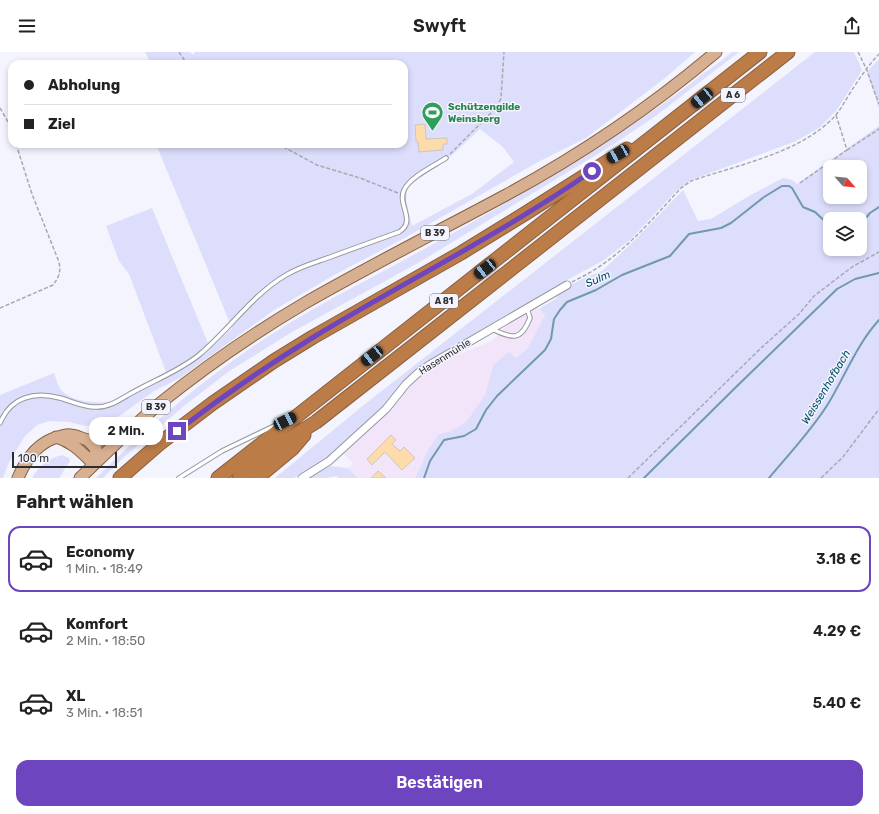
<!DOCTYPE html>
<html lang="de">
<head>
<meta charset="utf-8">
<style>
  :root { --surface:#fff; --page:#f6f6f6; --text:#222; --muted:#767676; --line:#e0e0e0; --accent:#6d45be }
  body { margin:0; font-family:Rubik,sans-serif; background:var(--page); color:var(--text); height:100vh; display:flex; flex-direction:column; font-size:15px; white-space:nowrap }
  * { box-sizing:border-box; margin:0 }
  p { font-size:13px; color:var(--muted) }
  .icon { flex:none; width:22px; height:22px; fill:none; stroke:currentColor; stroke-width:2; stroke-linecap:round; stroke-linejoin:round }
  .map { position:relative; height:426px; overflow:hidden }
  .details { display:flex; flex-direction:column; background:var(--surface); flex:1 }
  .details>* { flex:none }
  .guide { position:absolute; left:8px; top:8px; width:400px; height:88px; border-radius:12px; box-shadow:0 2px 6px #0003; display:grid; align-content:center; height:88px; padding:0 16px; background:var(--surface) }
  .needle { width:26px; rotate:117deg }
  .tools { position:absolute; left:823px; top:108px; display:grid; gap:8px }
  .tools a { display:grid; place-items:center; width:44px; height:44px; border-radius:8px; background:var(--surface); box-shadow:0 2px 6px #0003; font-size:20px }
  .scale { position:absolute; left:12px; bottom:10px; width:105px; box-sizing:border-box; padding-left:4px; border:2px solid #2d2d30; border-top:0; font-size:11px; line-height:14px; white-space:nowrap; color:#2d2d30; -webkit-text-stroke:3px #f3f4fd; paint-order:stroke }
  .end { position:absolute; width:18px; height:18px; margin:-9px; border:5px solid #6d45be; background:#fff; box-shadow:0 0 0 2px #fff }
  .from { border-radius:50% }
  .bubble { position:absolute; height:28px; border-radius:12px; background:var(--surface); box-shadow:0 2px 6px #0003; font-size:13px; font-weight:600; line-height:28px; text-align:center }
  .car { position:absolute; width:12px; height:24px; margin:-12px -6px; border-radius:5px; box-shadow:0 0 3px 1px #0007; background:linear-gradient(#222 24%,#8ab4d8 0 40%,#222 0 76%,#8ab4d8 0 86%,#222 0) }
  .guide b { display:flex; align-items:center; gap:14px; height:38px; font-size:15px }
  .guide b+b { border-top:1px solid var(--line) }
  .guide i { width:10px; height:10px; background:var(--text) }
  ul { padding:0; list-style:none }
  li { display:flex; align-items:center; gap:12px; height:66px; margin:0 8px 6px; padding:0 8px; border:2px solid transparent; border-radius:12px }
  li div { flex:1 }
  li b { display:block; font-size:15px }
  li em { font-style:normal; font-weight:600 }
  li.current { border-color:var(--accent) }
  li>.icon { width:36px; height:36px; stroke-width:1.5 }
  h2 { padding:0 16px; font-size:18px; line-height:48px }
  .cta { display:flex; gap:8px; margin-top:auto; padding:8px 16px }
  .cta a { flex:1; height:46px; border-radius:12px; background:var(--accent); color:#fff; font-size:16px; font-weight:600; line-height:46px; text-align:center }
  header { display:flex; justify-content:space-between; align-items:center; height:52px; padding:0 16px; background:var(--surface); font-size:18px; font-weight:600 }
  .map>svg:first-child { display:block }
</style>
</head>
<body>
<header><svg class="icon" aria-label="menu" viewBox="0 0 24 24"><path d="M4 6h16M4 12h16M4 18h16"/></svg>Swyft<svg class="icon" aria-label="share" viewBox="0 0 24 24"><path d="M12 15V3M7 8l5-5 5 5M5 13v7h14v-7"/></svg></header>
<div class="map">
<svg width="879" height="426" viewBox="0 0 879 426">
  <rect width="100%" height="100%" fill="#f3f4fd"/>
  <path fill="#f3e5f9" d="M535,254L545,263L528,296L516,306L493,313L485,343L466,370L451,379L439,382L429,396L415,426H358L348,416L353,411L343,401L394,354L411,333L423,322L432,315L457,303L492,289L508,272Z"/>
  <path fill="#dcdefb" fill-rule="evenodd" d="M145,0H190L193,3L195,0H695L665,26L586,86L538,110L401,188L336,222L274,258L180,326L154,339L121,363L100,372L85,374L69,370L49,369L37,373L25,384L9,410L3,426H0V343L54,321C56,326 58,335 62,339C73,350 97,352 111,349L166,320L129,222L119,209L106,174L152,156L210,296L232,276L156,92H404V12H151ZM480,77L503,95L514,110L472,142L412,174L406,149L407,137L413,131L451,104Z
    M732,0H739L657,63L614,92L418,211L292,280L228,320L184,354L123,406L103,426H96C158,364 228,306 305,262C340,241 377,223 413,203C492,160 571,115 645,64C665,51 685,36 704,21C714,14 723,8 732,0Z
    M815,0H854L862,18L859,23L836,59L819,76L796,89L691,128L675,140L631,187L604,208L567,228L456,295L426,311L415,321L383,356L328,406L294,426H275L365,352Z
    M879,7V57L867,20Z
    M879,74V426H415L429,396L439,382L451,379L466,370L485,343L493,313L509,300L516,306L528,296L545,263L539,257L557,246L556,241L582,227L602,219L634,189L683,138L698,169L711,167L749,144L783,126L792,128L797,132ZM830,115H860V145H830ZM830,167H860V197H830Z
    M62,403L69,406L70,409L59,426H32C38,415 49,406 62,403Z
    M330,414L348,416L358,426H339L336,424L326,426H307Z"/>
  <g fill="none" stroke-linecap="round" stroke-linejoin="round">
    <path stroke="#7098af" stroke-width="2" d="M860,173L870,161L879,155
      M424,426L430,409L444,388L464,384L476,377L486,358L497,344L545,298L551,287L554,267L560,258L567,250L596,238L622,223L670,204L689,182L721,176L731,171L764,145L782,134H789L792,136L803,155L815,160L830,174
      M644,426L733,338L837,237L855,227L879,221
      M769,426C789,402 811,379 828,352C845,324 857,292 879,268"/>
  </g>
  <path fill="#fddbab" stroke="#ccc7bf" d="M425,72L426,87L447,86V92H443V98L419,100L418,90H416L415,73Z
    M391,383L396,388L392,392L400,399L404,395L415,406L402,418L385,400L372,413L367,407Z
    M378,419L386,426H371Z"/>
  <g fill="none" stroke-linecap="round" stroke-linejoin="round">
    <defs>
      <path id="service" d="M492,277C513,287 521,289 530,266L527,256
        M0,371C11,345 34,339 60,346C71,349 83,355 95,355C107,356 118,349 128,343C152,329 178,320 199,303C229,278 252,243 286,223C301,214 317,210 333,204C355,196 377,188 399,180C417,169 397,153 404,138C410,125 434,114 446,106
        M179,426L222,399L276,373"/>
      <path id="minor" d="M302,426L329,409L386,357L406,332L418,321L431,312L567,233"/>
      <path id="primary" d="M56,385C73,390 82,401 94,412
        M88,388L96,397L94,412
        M18,426C26,407 38,390 58,385C62,384 66,382 70,383C77,383 82,387 88,388C101,391 113,385 124,380
        M80,426C106,401 132,375 159,352C205,315 254,281 305,251C371,213 439,179 506,143C580,103 651,55 716,0"/>
      <path id="motorway" d="M120,426L159,392L213,351L274,309L313,285L461,201L526,161L627,97
        M218,426L760,0
        M239,426L287,388L316,370L788,0
        M257,426L292,397L304,383"/>
    </defs>
    <use href="#service" stroke="#96979f" stroke-width="5.5"/>
    <use href="#minor" stroke="#96979f" stroke-width="9"/>
    <use href="#primary" stroke="#8a6040" stroke-width="13"/>
    <use href="#motorway" stroke="#8a6040" stroke-width="15"/>
    <path stroke="#a8a9b0" stroke-width="1.5" stroke-dasharray="4 2" stroke-linecap="butt" d="M179,0L187,12
      M858,0L866,16L879,52
      M0,56L11,75H12
      M278,92L317,113L360,126L398,141
      M847,98L879,77
      M450,102L497,55L501,46L504,0
      M800,131L847,98L836,63
      M572,230C579,226 587,223 594,218C628,197 654,165 681,136L691,129C737,113 801,101 835,64C841,57 845,49 850,41C859,27 868,14 879,2
      M0,256L53,233C59,225 61,220 59,210L32,142L16,92
      M628,426L760,297L799,262L814,244L852,215L879,200
      M821,426L843,405L879,357"/>
    <use href="#service" stroke="#fff" stroke-width="3.5"/>
    <use href="#minor" stroke="#fff" stroke-width="7"/>
    <use href="#primary" stroke="#d7b091" stroke-width="11"/>
    <use href="#motorway" stroke="#bc7c48" stroke-width="13"/>
  </g>
  <g fill="none" stroke-linecap="round" stroke-linejoin="round">
    <path stroke="#6d45be" stroke-width="5" d="M177,379C220,346 265,315 312,286C404,230 503,181 592,119"/>
  </g>
  <defs>
    <symbol id="stadium-pin" viewBox="-11 -11 22 30"><path d="M0 17L-7.5 6A9.5 9.5 0 1 1 7.5 6Z" fill="#2e9e5b" stroke="#f3f4fd"/><path d="M0-5a6.5 5 0 1 0 0 10a6.5 5 0 1 0 0-10ZM-3.5-1.8h7v3.6h-7Z" fill="#fff"/></symbol>
  </defs>
  <g fill-rule="evenodd">
    <use href="#stadium-pin" x="420" y="48" width="25" height="34"/>
  </g>
  <g text-anchor="middle" dominant-baseline="central" stroke-width="3" stroke-linejoin="round" paint-order="stroke">
    <g fill="#f3f4fd" stroke="#68696e" stroke-width="1">
      <rect x="721" y="36" width="24" height="14" rx="3"/>
      <rect x="421" y="174" width="28" height="14" rx="3"/>
      <rect x="430" y="242" width="28" height="14" rx="3"/>
      <rect x="142" y="348" width="28" height="14" rx="3"/>
    </g>
    <g font-size="9" font-weight="bold" fill="#2d2d30">
      <text x="733" y="43">A 6</text>
      <text x="435" y="181">B 39</text>
      <text x="444" y="249">A 81</text>
      <text x="156" y="355">B 39</text>
    </g>
    <g font-size="10" font-weight="bold" fill="#27864d" stroke="#f3f4fd" text-anchor="start">
      <text x="448" y="55">Schützengilde<tspan x="448" dy="12">Weinsberg</tspan></text>
    </g>
    <g font-size="10" fill="#2d2d30" stroke="#f3f4fd">
      <text transform="translate(445 305) rotate(-32)">Hasenmühle</text>
    </g>
    <g font-size="11" font-style="italic" fill="#004f6d" stroke="#f3f4fd">
      <text transform="translate(598 227) rotate(-24)">Sulm</text>
      <text transform="translate(826 335) rotate(-59)">Weissenhofbach</text>
    </g>
  </g>
</svg>
<div class="tools">
<a><svg class="needle" viewBox="-14 -14 28 28"><path d="M0-13l5 13h-10z" fill="#e53935"/><path d="M0 13l5-13h-10z" fill="#767676"/></svg></a>
<a><svg class="icon" aria-label="layers" viewBox="0 0 24 24"><path d="M12 4l9 5-9 5-9-5zM3 14l9 5 9-5"/></svg></a>
</div>
<div class="scale">100 m</div>
<i class="end from" style="left:592px;top:119px"></i>
<i class="end" style="left:177px;top:379px"></i>
<div class="bubble" style="left:89px;top:365px;width:74px">2 Min.</div>
<i class="car" style="left:702px;top:46px;rotate:231deg"></i>
<i class="car" style="left:618px;top:102px;rotate:240deg"></i>
<i class="car" style="left:485px;top:217px;rotate:232deg"></i>
<i class="car" style="left:372px;top:304px;rotate:232deg"></i>
<i class="car" style="left:285px;top:369px;rotate:64deg"></i>
<div class="guide">
<b><i class="from"></i>Abholung</b>
<b><i></i>Ziel</b>
</div>
</div>
<section class="details">
<h2>Fahrt wählen</h2>
<ul>
<li class="current"><svg class="icon" aria-label="car" viewBox="0 0 24 24"><path d="M5 17H2v-5l4-1 3-4h7l3 4 3 1v5h-3M9 17h6M6 11h13"/><circle cx="7" cy="17" r="2"/><circle cx="17" cy="17" r="2"/></svg><div><b>Economy</b><p>1 Min. · 18:49</p></div><em>3.18 €</em></li>
<li><svg class="icon" aria-label="car" viewBox="0 0 24 24"><path d="M5 17H2v-5l4-1 3-4h7l3 4 3 1v5h-3M9 17h6M6 11h13"/><circle cx="7" cy="17" r="2"/><circle cx="17" cy="17" r="2"/></svg><div><b>Komfort</b><p>2 Min. · 18:50</p></div><em>4.29 €</em></li>
<li><svg class="icon" aria-label="car" viewBox="0 0 24 24"><path d="M5 17H2v-5l4-1 3-4h7l3 4 3 1v5h-3M9 17h6M6 11h13"/><circle cx="7" cy="17" r="2"/><circle cx="17" cy="17" r="2"/></svg><div><b>XL</b><p>3 Min. · 18:51</p></div><em>5.40 €</em></li>
</ul>
<div class="cta"><a>Bestätigen</a></div>
</section>
</body>
</html>
